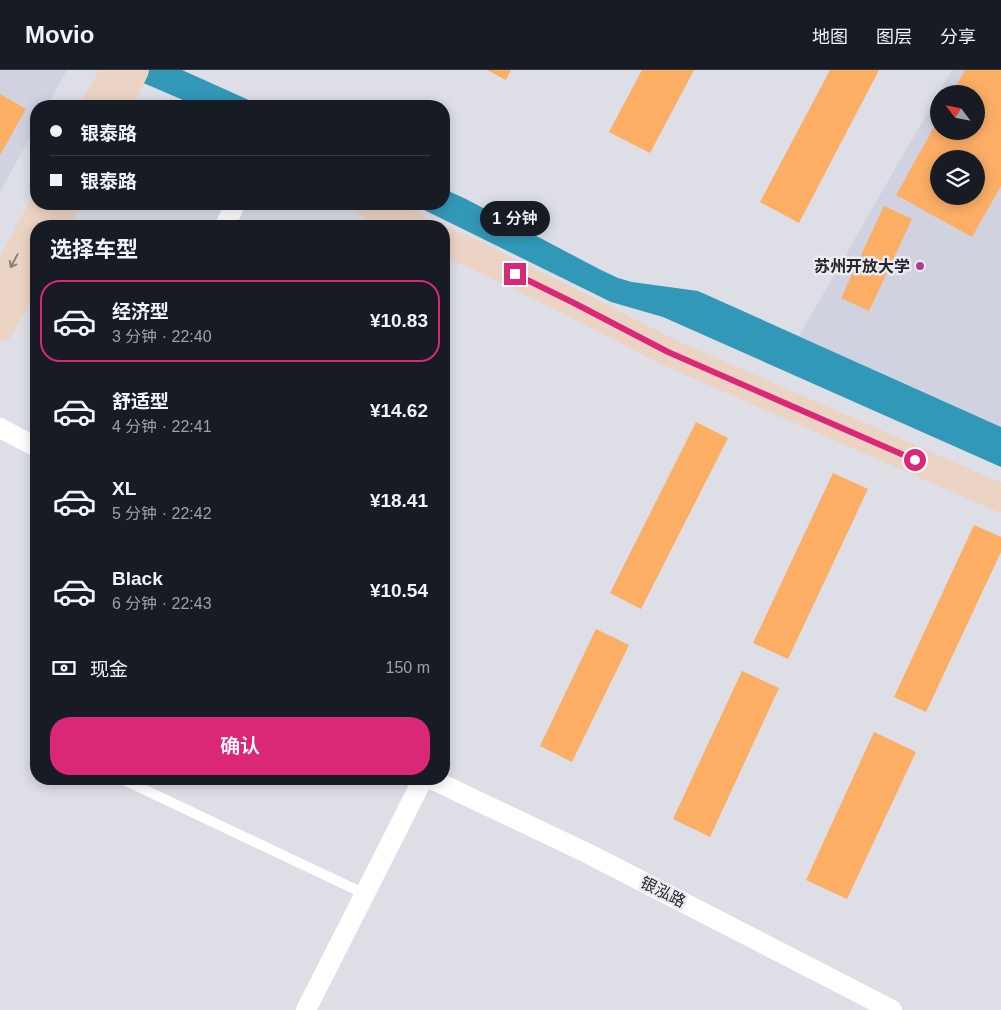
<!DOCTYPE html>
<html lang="zh">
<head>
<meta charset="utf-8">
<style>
  :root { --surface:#171b24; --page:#20242c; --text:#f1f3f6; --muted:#9ea1a6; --line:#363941; --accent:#db2777 }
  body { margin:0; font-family:Arial,"Noto Sans SC",sans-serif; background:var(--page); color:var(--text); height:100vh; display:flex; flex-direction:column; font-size:19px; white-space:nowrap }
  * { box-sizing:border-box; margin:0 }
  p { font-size:16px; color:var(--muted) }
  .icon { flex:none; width:28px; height:28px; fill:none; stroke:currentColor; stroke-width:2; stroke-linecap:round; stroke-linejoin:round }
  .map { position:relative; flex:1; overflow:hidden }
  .drawer { position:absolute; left:30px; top:150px; width:420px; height:565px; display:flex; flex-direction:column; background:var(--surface); border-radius:20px; box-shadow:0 2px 12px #0003 }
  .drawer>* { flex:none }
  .hud { position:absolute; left:30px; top:30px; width:420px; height:110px; border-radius:20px; box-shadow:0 2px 12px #0003; display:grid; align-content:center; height:110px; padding:0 20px; background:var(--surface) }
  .needle { width:32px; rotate:302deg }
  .fabs { position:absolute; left:930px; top:15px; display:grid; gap:10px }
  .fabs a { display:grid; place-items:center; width:55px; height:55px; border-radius:50%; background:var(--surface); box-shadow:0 2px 12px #0003; font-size:25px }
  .end { position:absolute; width:22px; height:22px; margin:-11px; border:6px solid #db2777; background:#fff; box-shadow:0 0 0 2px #fff }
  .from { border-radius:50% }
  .bubble { position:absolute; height:35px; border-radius:18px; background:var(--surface); box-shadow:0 2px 12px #0003; font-size:16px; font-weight:600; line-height:35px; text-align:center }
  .hud b { display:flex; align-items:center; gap:18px; height:48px; font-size:19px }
  .hud b+b { border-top:1px solid var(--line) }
  .hud i { width:12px; height:12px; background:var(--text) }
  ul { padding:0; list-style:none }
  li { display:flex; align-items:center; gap:15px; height:82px; margin:0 10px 8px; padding:0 10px; border:2px solid transparent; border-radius:20px }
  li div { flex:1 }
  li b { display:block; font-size:19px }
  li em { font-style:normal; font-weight:600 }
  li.active { border-color:var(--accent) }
  li>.icon { width:45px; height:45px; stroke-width:1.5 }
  h2 { padding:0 20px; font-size:22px; line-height:60px }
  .pay { display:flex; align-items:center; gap:12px; height:55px; padding:0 20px; font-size:19px }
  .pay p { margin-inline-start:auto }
  .action { display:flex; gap:10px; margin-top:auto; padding:10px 20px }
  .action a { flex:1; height:58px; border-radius:20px; background:var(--accent); color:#fff; font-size:20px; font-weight:600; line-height:58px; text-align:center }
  header { display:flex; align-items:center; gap:30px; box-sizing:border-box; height:70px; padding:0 25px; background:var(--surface); border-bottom:1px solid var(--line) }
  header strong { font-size:24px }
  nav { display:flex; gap:28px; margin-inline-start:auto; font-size:18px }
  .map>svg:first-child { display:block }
</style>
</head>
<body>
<header>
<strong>Movio</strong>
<nav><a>地图</a><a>图层</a><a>分享</a></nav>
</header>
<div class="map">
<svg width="1001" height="940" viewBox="0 0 1001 940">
  <rect width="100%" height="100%" fill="#dddee6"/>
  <path fill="#d1d2e0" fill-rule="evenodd" d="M0,0H67L47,36H36V56L0,122Z
    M952,0H1001V357L799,266ZM939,24H976V61H939ZM939,89H976V126H939Z"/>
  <path fill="#3298b8" d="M113,0H182L262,36H197Z
    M444,119L466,129L601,200L618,208L632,212L698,221L1001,357V397L663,247L611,232L412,134H444Z"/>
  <path fill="#fcae65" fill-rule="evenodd" d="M487,0H511L506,10Z
    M642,0H694L650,83L609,62Z
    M830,0H879L799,153L760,132Z
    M965,0H1001V116L972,167L896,125L939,48V61H976V24H952ZM939,89H976V126H939Z
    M0,24L26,39L0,85Z
    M884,136L912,149L869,241L841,228Z
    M696,352L728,368L641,539L610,523Z
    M833,403L868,419L788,589L753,573Z
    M974,455L1001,467V482L926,642L894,627Z
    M596,559L629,575L572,692L540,676Z
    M742,601L779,618L710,767L673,749Z
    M874,662L916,682L847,829L806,810Z"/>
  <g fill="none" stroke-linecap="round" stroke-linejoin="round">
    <path stroke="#fff" stroke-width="10" d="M122,709L365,824"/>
    <path stroke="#fff" stroke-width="20" d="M225,156L235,134
      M0,358L36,377
      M431,709L587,783L892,940
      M306,940L423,709"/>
    <path stroke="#ecd4c5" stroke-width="28" d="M95,36L115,0
      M117,36L135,0
      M369,134L415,156
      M54,156L66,134
      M444,170L573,233L668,282L1001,428
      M0,217L44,134
      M0,258L36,189"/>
  </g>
  <defs><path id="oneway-shaft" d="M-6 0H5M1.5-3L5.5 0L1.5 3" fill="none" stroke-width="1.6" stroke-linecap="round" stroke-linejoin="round" transform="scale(1.25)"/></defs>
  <use stroke="#8a7e78" href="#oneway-shaft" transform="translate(14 191) rotate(118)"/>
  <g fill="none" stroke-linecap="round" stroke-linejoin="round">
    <path stroke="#db2777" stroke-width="6" d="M515,204L574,233L668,282L915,390"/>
  </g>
  <circle fill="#b13c94" stroke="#ebebf3" stroke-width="2" cx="920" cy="196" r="5"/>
  <g text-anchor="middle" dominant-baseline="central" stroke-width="5" stroke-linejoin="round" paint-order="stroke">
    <g font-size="16" font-weight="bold" fill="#27272a" stroke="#ebebf3" text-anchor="end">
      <text x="910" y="196">苏州开放大学</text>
    </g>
    <g font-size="16" fill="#27272a" stroke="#ebebf3">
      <text transform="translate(663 822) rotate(27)">银泓路</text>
    </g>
  </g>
</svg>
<div class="fabs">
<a><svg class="needle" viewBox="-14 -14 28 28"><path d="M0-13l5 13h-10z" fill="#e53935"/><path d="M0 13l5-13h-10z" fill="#9ea1a6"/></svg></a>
<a><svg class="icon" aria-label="layers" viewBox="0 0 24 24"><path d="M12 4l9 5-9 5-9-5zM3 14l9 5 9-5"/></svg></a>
</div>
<i class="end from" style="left:915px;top:390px"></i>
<i class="end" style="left:515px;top:204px"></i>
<div class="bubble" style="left:480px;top:131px;width:70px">1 分钟</div>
<div class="hud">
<b><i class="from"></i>银泰路</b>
<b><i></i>银泰路</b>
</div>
<section class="drawer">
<h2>选择车型</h2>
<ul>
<li class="active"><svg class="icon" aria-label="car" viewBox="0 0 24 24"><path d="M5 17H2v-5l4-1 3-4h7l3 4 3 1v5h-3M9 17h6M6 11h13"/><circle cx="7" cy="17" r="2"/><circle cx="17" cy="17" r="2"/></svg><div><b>经济型</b><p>3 分钟 · 22:40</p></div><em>¥10.83</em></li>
<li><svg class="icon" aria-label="car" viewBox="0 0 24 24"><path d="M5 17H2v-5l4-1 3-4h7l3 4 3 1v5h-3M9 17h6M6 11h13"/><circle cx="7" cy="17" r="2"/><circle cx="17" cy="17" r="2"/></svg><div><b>舒适型</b><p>4 分钟 · 22:41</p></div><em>¥14.62</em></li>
<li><svg class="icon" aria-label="car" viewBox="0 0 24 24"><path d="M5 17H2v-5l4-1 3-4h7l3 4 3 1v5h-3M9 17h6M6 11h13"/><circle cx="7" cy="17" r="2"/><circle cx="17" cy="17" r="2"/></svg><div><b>XL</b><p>5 分钟 · 22:42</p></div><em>¥18.41</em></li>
<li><svg class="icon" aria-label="car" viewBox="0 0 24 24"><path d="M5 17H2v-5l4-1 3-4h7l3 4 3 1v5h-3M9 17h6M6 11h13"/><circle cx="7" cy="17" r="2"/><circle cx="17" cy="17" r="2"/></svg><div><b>Black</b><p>6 分钟 · 22:43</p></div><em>¥10.54</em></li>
</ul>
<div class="pay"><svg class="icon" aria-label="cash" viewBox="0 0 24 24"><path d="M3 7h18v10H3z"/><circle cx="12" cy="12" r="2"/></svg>现金<p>150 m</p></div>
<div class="action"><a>确认</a></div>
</section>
</div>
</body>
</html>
